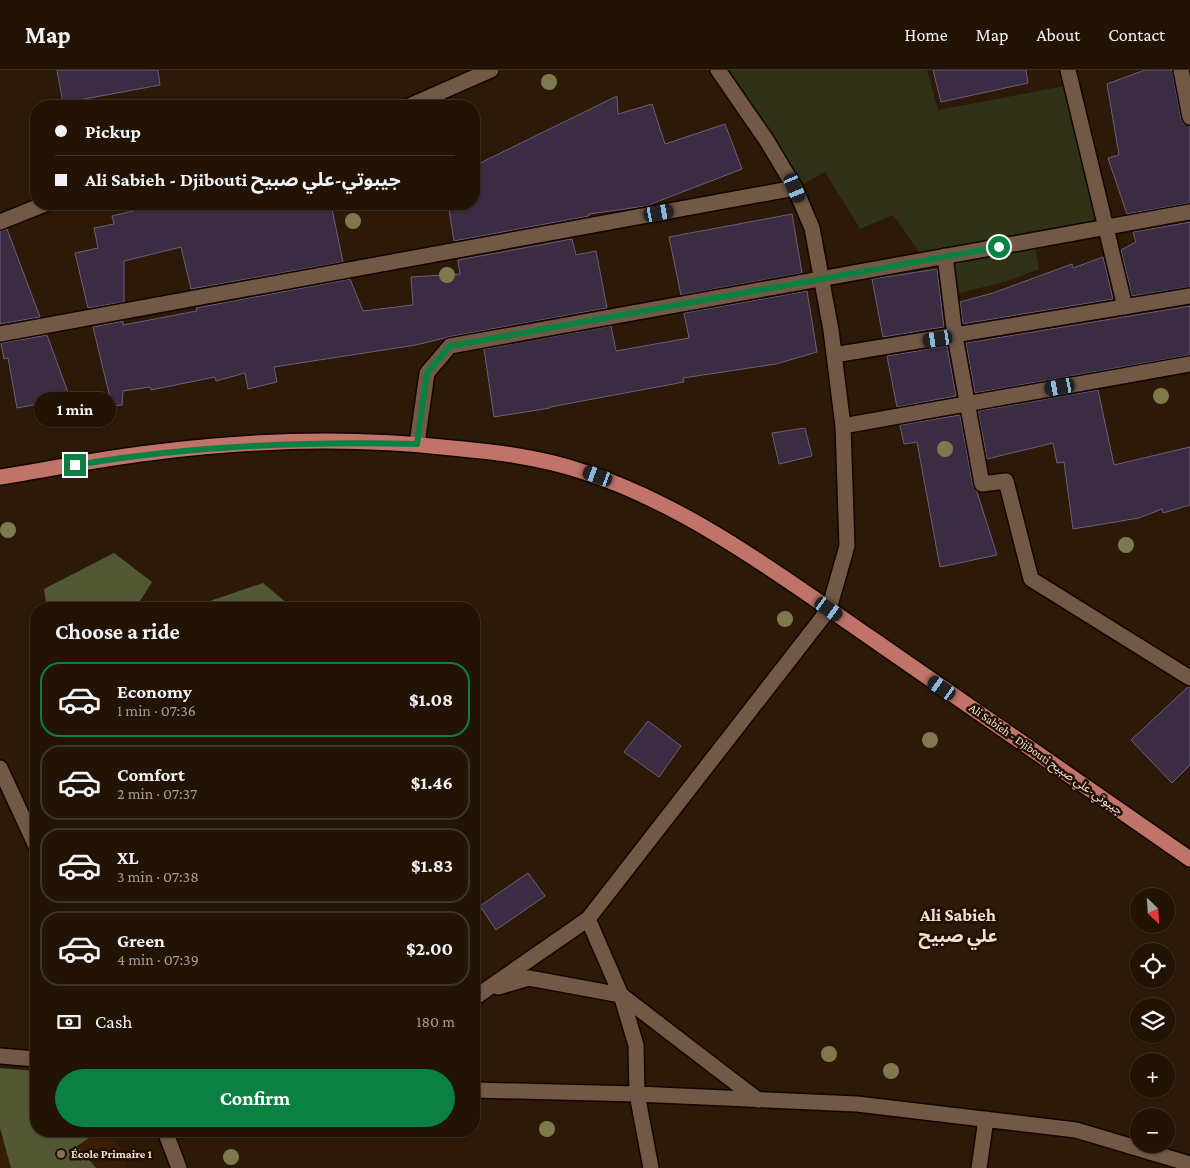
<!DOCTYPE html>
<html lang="en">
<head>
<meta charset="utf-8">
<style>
  :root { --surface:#221305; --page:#2a1c0f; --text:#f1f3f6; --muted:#a29e9a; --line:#3f3227; --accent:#0b8043 }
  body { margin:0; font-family:"Crimson Pro","Noto Sans Arabic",serif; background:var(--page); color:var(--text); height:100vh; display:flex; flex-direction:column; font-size:19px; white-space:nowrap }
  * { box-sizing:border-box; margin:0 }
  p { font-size:16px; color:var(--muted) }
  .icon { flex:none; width:28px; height:28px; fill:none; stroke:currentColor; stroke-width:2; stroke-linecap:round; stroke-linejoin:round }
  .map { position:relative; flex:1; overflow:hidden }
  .details { position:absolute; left:30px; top:532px; width:450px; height:535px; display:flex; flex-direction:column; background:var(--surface); border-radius:20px; box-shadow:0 1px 4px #0004,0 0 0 1px var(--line) }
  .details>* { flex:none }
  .hud { position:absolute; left:30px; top:30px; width:450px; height:110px; border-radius:20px; box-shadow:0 1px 4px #0004,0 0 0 1px var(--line); display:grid; align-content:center; height:110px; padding:0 25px; background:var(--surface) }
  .needle { width:32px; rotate:155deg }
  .fabs { position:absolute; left:1130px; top:818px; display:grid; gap:10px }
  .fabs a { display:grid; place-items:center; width:45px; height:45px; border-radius:50%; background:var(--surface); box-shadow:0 1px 4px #0004,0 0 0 1px var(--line); font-size:25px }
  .end { position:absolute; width:22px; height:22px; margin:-11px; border:6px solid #0b8043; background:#fff; box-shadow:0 0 0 2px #fff }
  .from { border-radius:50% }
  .bubble { position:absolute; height:35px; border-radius:18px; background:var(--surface); box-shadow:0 1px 4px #0004,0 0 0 1px var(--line); font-size:16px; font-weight:700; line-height:35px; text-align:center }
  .car { position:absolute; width:15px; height:30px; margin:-15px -8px; border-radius:6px; box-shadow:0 0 4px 1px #0007; background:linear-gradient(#222 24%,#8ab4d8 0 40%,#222 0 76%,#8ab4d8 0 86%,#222 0) }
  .hud b { display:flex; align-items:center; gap:18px; height:48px; font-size:19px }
  .hud b+b { border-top:1px solid var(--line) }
  .hud i { width:12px; height:12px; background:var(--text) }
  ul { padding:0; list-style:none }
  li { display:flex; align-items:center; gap:15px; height:75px; margin:0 10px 8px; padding:0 15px; border:2px solid var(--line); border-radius:20px }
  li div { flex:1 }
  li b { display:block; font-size:19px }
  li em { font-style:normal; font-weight:700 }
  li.current { border-color:var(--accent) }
  li>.icon { width:45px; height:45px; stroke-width:1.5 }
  h2 { padding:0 25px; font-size:22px; line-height:60px }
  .pay { display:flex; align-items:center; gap:12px; height:55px; padding:0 25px; font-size:19px }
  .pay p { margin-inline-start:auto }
  .primary-button { display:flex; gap:10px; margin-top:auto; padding:10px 25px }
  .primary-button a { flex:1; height:58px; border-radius:30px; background:var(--accent); color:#fff; font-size:20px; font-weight:700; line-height:58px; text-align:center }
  header { display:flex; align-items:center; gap:30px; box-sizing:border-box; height:70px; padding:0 25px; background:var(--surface); border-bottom:1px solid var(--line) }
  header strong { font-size:24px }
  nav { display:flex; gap:28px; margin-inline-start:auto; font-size:18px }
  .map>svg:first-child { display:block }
</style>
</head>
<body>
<header>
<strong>Map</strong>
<nav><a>Home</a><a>Map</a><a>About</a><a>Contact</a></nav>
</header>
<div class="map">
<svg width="1190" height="1098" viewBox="0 0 1190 1098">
  <rect width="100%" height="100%" fill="#2d1907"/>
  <path fill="#381e06" d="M41,1061H113L128,1098H0V1070Z"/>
  <path fill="#2f3216" d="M726,0H927L938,40L1065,16L1095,150L1033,163L1039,199L1008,211L956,224L954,177L920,183L893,145L860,159L825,102L802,115Z"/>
  <path fill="#535834" d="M114,483L152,512L135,539H47L44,519Z
    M263,513L294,539H195L204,533Z
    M0,998L36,1001V1061H100L77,1076L96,1098H11L0,1058Z"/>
  <path fill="#3a2c43" stroke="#6e5e78" d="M57,0H158L160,15L63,33Z
    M933,0H1026L1028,13L941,32Z
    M1145,0H1172L1181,49L1183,53L1190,56V133L1127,144L1108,88L1119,85L1107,14Z
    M617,26L618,44L652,34L665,74L725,54L742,99L646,136L589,144V146L454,171L448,134H474V96Z
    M163,134H331L343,192L191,219L181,177L124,191V232L88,238L75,183L98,178L94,158L114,154L112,146Z
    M792,144L802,203L681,225L669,167Z
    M1190,152V217L1132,226L1121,180L1136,172L1133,162Z
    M7,159L40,247L0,254V161Z
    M572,169L576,185L596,181L607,238L448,267L416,275L274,297L277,312L248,319L245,303L216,311L215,307L151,320L150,317L123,321L122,335L112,336L93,257L123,251V255L197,241L196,238L350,209L363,241L413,235L411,207L460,204L458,190Z
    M1103,187L1113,229L963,254L960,232L993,223L1072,194L1073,198Z
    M937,199L944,257L883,267L872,209Z
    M807,221L817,282L776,294L683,308L684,312L550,337V338L494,347L484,279L611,256L616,281L689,268L684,243Z
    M1190,236V285L975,323L966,273Z
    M47,265L70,328L17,338L8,288L4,289L1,273Z
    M947,276L956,326L897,337L887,286Z
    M1098,320L1114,395L1190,377V435L1163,443L1162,439L1139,448L1073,459L1064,392L1057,393L1053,373L987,389L978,341Z
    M960,345L973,416L977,422L997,485L940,497L917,372L904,374L900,355Z
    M805,358L812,386L779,394L772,363Z
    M1188,617H1190V695L1172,713L1131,670Z
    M648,651L681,676L659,707L624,682Z
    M528,803L545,826L496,860L480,836Z"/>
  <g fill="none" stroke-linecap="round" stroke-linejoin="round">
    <defs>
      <path id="minor" d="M1068,0L1125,237
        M1181,0L1190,47
        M409,36L491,0
        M0,152L45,134
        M945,186L955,266L982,414L1006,411L1031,509L1190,608
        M0,264L795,118
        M834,285L1190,226
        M843,356L1190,294
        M417,374L427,303L450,276L1190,142
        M0,698L36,776
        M588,849L621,925L636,975L637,1024L651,1098
        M498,917L529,908L621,925L758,1030
        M474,928L588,849L829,539L847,476L843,356L831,260L812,158L795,118L767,71L718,0
        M0,986L36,989
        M474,1020L637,1024L857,1034L1076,1060L1190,1094
        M165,1061L179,1098
        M979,1098L986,1049"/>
      <path id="major" d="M0,407C50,399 99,389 149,383C248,370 353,367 452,378C495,382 539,387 581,401C686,434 781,506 871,568C977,642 1084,715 1190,789"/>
    </defs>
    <use href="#minor" stroke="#150400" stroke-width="18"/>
    <use href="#major" stroke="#150400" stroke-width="18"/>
    <use href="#minor" stroke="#715946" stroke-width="15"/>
    <use href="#major" stroke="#c07368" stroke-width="15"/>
  </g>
  <g fill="#7e7a4e">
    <circle cx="549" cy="12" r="8"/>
    <circle cx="353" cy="151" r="8"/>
    <circle cx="447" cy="205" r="8"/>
    <circle cx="1161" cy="326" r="8"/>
    <circle cx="945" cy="379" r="8"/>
    <circle cx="8" cy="460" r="8"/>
    <circle cx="1126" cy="475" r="8"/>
    <circle cx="785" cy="549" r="8"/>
    <circle cx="930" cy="670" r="8"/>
    <circle cx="829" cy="984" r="8"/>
    <circle cx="891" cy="1001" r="8"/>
    <circle cx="547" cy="1059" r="8"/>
    <circle cx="231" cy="1087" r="8"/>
  </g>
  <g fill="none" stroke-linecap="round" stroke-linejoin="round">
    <path stroke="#0b8043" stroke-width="6" d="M75,395C189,376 301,371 417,374L427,303L450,276L999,177"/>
  </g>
  <circle fill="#8d6e63" stroke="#231001" stroke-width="2" cx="61" cy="1084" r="5"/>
  <g text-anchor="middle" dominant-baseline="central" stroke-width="5" stroke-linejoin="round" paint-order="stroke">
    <g font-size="12" fill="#f0e2d7" stroke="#231001">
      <text transform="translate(1046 689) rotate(35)">Ali Sabieh - Djibouti جيبوتي-علي صبيح</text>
    </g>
    <g font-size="12" font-weight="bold" fill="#f0e2d7" stroke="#231001" text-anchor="start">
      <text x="71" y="1084">École Primaire 1</text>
    </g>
    <g font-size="18" font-weight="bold" fill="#f0e2d7" stroke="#231001">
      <text x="958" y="845">Ali Sabieh<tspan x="958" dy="21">علي صبيح</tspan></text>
    </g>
  </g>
</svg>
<div class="fabs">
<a><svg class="needle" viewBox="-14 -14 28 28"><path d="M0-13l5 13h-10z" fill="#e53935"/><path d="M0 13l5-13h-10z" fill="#a29e9a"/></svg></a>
<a><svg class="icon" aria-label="locate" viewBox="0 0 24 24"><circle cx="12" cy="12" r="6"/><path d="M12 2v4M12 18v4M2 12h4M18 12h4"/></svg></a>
<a><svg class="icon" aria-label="layers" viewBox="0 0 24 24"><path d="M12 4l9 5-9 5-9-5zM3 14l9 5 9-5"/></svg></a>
<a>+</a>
<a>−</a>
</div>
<i class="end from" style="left:999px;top:177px"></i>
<i class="end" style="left:75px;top:395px"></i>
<div class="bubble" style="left:34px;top:322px;width:82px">1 min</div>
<i class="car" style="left:795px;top:118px;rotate:157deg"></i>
<i class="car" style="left:659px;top:143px;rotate:80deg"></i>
<i class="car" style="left:938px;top:269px;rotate:261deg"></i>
<i class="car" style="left:1060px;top:317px;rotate:260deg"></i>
<i class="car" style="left:598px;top:406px;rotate:290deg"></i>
<i class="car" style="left:829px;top:539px;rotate:125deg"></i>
<i class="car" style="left:942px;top:618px;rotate:305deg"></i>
<div class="hud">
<b><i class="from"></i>Pickup</b>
<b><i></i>Ali Sabieh - Djibouti جيبوتي-علي صبيح</b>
</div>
<section class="details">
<h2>Choose a ride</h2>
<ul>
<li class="current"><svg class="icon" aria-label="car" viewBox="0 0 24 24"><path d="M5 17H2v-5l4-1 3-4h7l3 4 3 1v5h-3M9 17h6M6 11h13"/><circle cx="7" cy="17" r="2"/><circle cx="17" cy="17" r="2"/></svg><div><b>Economy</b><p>1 min · 07:36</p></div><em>$1.08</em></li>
<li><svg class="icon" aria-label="car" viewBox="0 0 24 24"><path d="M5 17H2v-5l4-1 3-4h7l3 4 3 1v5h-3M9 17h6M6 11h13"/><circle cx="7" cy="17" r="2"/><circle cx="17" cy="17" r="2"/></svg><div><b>Comfort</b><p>2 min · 07:37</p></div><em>$1.46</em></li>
<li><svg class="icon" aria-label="car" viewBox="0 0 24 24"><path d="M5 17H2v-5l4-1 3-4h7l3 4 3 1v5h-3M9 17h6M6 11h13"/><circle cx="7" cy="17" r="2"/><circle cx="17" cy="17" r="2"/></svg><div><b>XL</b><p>3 min · 07:38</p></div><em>$1.83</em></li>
<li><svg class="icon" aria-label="car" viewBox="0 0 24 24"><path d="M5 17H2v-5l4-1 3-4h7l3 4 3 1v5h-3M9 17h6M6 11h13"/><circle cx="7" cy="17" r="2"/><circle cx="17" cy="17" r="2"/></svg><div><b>Green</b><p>4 min · 07:39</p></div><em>$2.00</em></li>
</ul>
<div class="pay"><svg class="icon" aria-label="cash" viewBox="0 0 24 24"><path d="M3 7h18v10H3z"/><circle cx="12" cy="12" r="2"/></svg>Cash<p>180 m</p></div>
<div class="primary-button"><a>Confirm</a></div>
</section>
</div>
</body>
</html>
